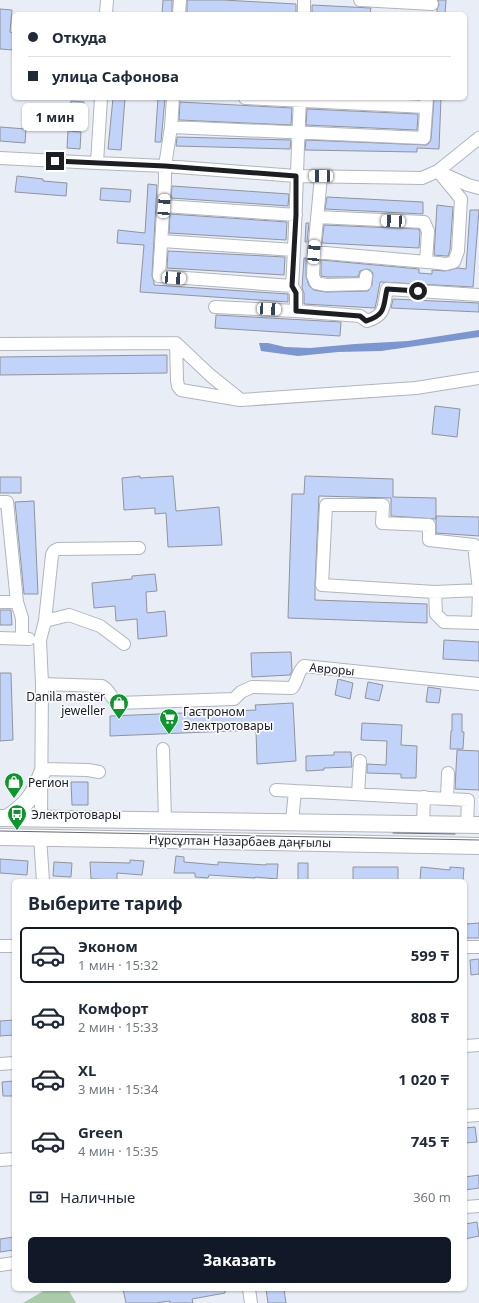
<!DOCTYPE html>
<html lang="ru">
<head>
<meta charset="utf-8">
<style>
  :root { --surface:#fff; --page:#f6f6f7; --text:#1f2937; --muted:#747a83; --line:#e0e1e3; --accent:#111827 }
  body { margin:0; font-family:"Noto Sans",sans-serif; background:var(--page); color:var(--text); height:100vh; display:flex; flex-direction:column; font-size:15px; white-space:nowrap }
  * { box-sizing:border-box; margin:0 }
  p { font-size:13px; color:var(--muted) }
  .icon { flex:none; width:22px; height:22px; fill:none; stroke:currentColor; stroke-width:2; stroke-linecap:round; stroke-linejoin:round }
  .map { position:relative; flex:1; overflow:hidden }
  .panel { position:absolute; left:12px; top:879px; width:455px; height:412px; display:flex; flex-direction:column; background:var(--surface); border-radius:6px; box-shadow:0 1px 3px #0004 }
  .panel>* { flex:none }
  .guide { position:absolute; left:12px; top:12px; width:455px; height:88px; border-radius:6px; box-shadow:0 1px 3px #0004; display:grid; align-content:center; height:88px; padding:0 16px; background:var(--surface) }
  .end { position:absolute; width:18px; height:18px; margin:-9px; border:5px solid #1c1e21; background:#fff; box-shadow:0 0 0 2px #fff }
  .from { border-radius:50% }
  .bubble { position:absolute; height:28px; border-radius:6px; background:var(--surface); box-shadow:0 1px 3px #0004; font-size:13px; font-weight:700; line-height:28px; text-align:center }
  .car { position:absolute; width:12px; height:24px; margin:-12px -6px; border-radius:5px; box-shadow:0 0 3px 1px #0007; background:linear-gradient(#fff 24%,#345 0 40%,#fff 0 76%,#345 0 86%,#fff 0) }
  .guide b { display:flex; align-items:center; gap:14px; height:38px; font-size:15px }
  .guide b+b { border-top:1px solid var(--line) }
  .guide i { width:10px; height:10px; background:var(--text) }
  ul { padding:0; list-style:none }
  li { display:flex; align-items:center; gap:12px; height:56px; margin:0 8px 6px; padding:0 8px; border:2px solid transparent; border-radius:6px }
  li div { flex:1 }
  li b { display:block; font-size:15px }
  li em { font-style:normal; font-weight:700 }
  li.active { border-color:var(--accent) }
  li>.icon { width:36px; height:36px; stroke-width:1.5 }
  h2 { padding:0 16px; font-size:18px; line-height:48px }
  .pay { display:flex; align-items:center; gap:10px; height:44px; padding:0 16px; font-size:15px }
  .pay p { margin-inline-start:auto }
  .primary-button { display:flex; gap:8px; margin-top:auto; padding:8px 16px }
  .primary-button a { flex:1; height:46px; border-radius:6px; background:var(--accent); color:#fff; font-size:16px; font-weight:700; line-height:46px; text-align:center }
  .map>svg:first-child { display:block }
</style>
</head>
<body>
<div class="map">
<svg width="479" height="1303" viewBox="0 0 479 1303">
  <rect width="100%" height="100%" fill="#e9edf6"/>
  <path fill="#a9cba9" d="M47,1289H68L76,1303H23Z"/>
  <path fill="#7b96d0" d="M479,330V337L381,351L338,352L298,356L261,351L259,343H268L285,347L310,348L355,344L408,341Z"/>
  <path fill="#c1d3f8" stroke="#90949c" d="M163,0H172V14H162Z
    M187,0H223L296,4V14H187Z
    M438,0H446L445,14H437V9L439,5Z
    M312,5L371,8L370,14H312Z
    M0,9L12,10L10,32L14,33V50L0,49Z
    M113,98H125L121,150L108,149Z
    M158,98H165L161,142H155Z
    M434,98H441L439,149L417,148V152L305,150L306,140L427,145L430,142L431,139Z
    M71,101L84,102L83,114H70Z
    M180,102L292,108L291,125L179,120Z
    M307,109L418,114L417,130L306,125Z
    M0,127L26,129L25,143L0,141Z
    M68,131L81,132L80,149L67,148Z
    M177,137L291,140L290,149L176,146Z
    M17,176L43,179V181L67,183L66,196L15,192Z
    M148,184L157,185L152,276L154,282V285L288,294V302L140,292L144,245L117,243L118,230L145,233Z
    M172,186L289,194L288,206L171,198Z
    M101,188L131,190L130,202L100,200Z
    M327,197L423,202V214L325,209Z
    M437,205L453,207L450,250L448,256H446L434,255Z
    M470,210H479L473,287L380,282L377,299L375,308L304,304V293L302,288L304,258H306V276L309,286L314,290L326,292L368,291L372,285L373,273L370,270L367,269L360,271L358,277H327L321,276V260L419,269V273L432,274V270L445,271L458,268L466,269Z
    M170,214L287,222L286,240L169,233Z
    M306,223H309L307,242H305Z
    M324,225L419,229L420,232L419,248L322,243Z
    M168,251L285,257L284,275L167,268Z
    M393,299L479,303V312L391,308Z
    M216,315L341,322L340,336L215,328Z
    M167,355V373L0,375V357Z
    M435,406L460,409L457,437L432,434Z
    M140,476V478L173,476L176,511L219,507L222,545L168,547L166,513L155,514V508L124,510L122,478Z
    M305,476L393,479V497L436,498V519L391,516V498L319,496L315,585V600L427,604V623L288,618L292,494H304Z
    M0,477H21V493H0Z
    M34,501L38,594H24L15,502Z
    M436,516L479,517V536L436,533Z
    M155,574L157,591L146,592L147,613L165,611L167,636L138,639L137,619L116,621L115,606L94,608L92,583L132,579V576Z
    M0,610H11L12,625H0Z
    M444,640L479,642V661L443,659Z
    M291,652L292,671L290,675L252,677L251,653Z
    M0,673H11L13,740L0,741Z
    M338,679L353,683L350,699L335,695Z
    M368,682L383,685L379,701L365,698Z
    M428,687L441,689L439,703L426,702Z
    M293,703L296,761L257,764L256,730L110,736V716L256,710L255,705Z
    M452,714H462V732H464L463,749H450L451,731H452Z
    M362,723L402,725L401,745L417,746L416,778H401V774L367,773V764L386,765L387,741L361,740Z
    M457,750L479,751V790L455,789Z
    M334,752H351L352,767L324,768V770L306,771V756L334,755Z
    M71,782H88V805H72Z
    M176,856L184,857V862L218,865V862L266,865V864H278L277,879L255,877V878L209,875L208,878L195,877V873H174Z
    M0,859L28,861L27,875L0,873Z
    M130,860L144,861L142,875L117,873V880L91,879L90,862L130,863Z
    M54,862L72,863L71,877L53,876Z
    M298,863H308V881H298Z
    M353,867H398V881H353Z
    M421,867L450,870V867L464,868L463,881H420Z
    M479,923V938H466V924Z
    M479,959V974L471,975L470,960Z
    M14,1020V1035L0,1036V1021Z
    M14,1081V1096H3L2,1082Z
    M475,1127L477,1142L465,1143V1128Z
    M479,1175V1188L465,1190V1177Z
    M477,1222L479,1236L465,1239V1224Z
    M14,1237V1250L0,1252V1239Z
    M123,1289H225V1293L192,1299L193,1303H170V1301L156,1303H126Z
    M266,1289H284L286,1303H268Z"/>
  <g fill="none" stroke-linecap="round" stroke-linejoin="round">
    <defs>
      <path id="minor" d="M360,0L432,4
        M106,14L107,0
        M179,14L180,0
        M304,14V0
        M173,98L171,127L424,138L427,98
        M245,98L426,107
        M171,127L165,166V181L159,276L292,286
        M0,158L97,163L165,166L296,176L422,178L438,171L479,138
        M97,163L101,98
        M441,173L468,185L479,188
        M321,176L314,252L313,276L316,283L326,285L365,284L366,276
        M164,206L296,215
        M317,217L424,222L428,231L426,262
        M162,241L294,250
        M314,252L438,263L446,264L454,262L458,251L461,199L438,171
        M215,307L296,311L360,316L367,321C386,315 383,307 387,289L479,295
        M296,311V293L292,286C296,223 297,161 300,98
        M176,343L177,380L178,386L181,390L240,400
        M0,344L176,343L211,376L241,400L416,388L479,378
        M0,502H7L17,602
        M435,592L436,614L444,622L479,623
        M0,602H17L22,618V638
        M45,621L69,615L100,626L124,644
        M478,623L479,590L474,545L429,540V525L382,523L383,505H326L322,585L435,592L479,590
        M0,638L29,639
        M42,684L102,686C110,690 111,699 118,703L234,699L241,692L252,687L292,688C298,681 297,672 304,666L479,684
        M163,749L165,820
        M42,769L88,770L99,772
        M276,790L468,800L467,825
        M358,794L360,761
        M447,799L448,773
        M41,820L42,684L40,640L45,621L52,555L54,551L58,549L139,548
        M292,821L295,791
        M423,824L424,797
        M40,837L43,881
        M0,946H14
        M465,947H479
        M465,1046L479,1045
        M0,1064L14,1063
        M465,1116L479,1115
        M0,1160L14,1159
        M465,1207L479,1206
        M0,1265L14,1263
        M249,1289L251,1303"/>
      <path id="major" d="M0,818L479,825
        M7,818C27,804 33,797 42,773
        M0,837L479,846"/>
    </defs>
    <use href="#minor" stroke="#b1b5bd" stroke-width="14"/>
    <use href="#major" stroke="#b1b5bd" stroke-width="18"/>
    <use href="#minor" stroke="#fff" stroke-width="12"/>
    <use href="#major" stroke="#fff" stroke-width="16"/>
    <path stroke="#66686e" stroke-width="1" d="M0,831L479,840
      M393,833L455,834"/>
  </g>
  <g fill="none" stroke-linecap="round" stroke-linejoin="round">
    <path stroke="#1c1e21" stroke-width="5" d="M55,161L165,166L296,176V215L292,286L296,293V311L360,316L366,321C386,315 383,307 387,289L418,291"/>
  </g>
  <defs>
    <symbol id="shop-pin" viewBox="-11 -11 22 30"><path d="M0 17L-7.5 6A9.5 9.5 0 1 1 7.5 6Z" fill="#0d962b" stroke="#f9fbfe"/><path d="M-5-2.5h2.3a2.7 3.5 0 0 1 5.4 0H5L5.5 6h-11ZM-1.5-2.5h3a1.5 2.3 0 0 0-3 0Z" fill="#fff"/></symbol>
    <symbol id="supermarket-pin" viewBox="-11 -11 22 30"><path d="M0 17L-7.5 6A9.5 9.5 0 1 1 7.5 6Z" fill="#0d962b" stroke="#f9fbfe"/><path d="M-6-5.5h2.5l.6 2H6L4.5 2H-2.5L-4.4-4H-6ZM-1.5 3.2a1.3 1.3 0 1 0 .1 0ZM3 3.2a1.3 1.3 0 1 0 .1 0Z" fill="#fff"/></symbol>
    <symbol id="bus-pin" viewBox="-11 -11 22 30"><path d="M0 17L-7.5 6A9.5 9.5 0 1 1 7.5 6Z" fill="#0d962b" stroke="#f9fbfe"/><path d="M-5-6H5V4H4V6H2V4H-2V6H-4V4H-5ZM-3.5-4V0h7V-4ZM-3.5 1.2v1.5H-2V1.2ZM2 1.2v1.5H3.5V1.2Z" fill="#fff"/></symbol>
  </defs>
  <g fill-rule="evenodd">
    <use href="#shop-pin" x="108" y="692" width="22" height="30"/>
    <use href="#supermarket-pin" x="158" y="707" width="22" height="30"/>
    <use href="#shop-pin" x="3" y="771" width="22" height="30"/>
    <use href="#bus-pin" x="6" y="803" width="22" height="30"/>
  </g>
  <g text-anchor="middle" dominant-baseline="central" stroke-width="3.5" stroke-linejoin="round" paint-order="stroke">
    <g font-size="12" fill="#1c1e21" stroke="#f9fbfe">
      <text transform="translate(332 669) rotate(5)">Авроры</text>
      <text transform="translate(240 841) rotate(1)">Нұрсұлтан Назарбаев даңғылы</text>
    </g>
    <g font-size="12" fill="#1c1e21" stroke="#f9fbfe" text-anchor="start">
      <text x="105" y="696" text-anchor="end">Danila master<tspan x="105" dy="14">jeweller</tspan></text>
      <text x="183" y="711">Гастроном<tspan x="183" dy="14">Электротовары</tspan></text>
      <text x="28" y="782">Регион</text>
      <text x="31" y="814">Электротовары</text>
    </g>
  </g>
</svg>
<i class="end from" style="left:418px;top:291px"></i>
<i class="end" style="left:55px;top:161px"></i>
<div class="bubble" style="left:22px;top:103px;width:66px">1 мин</div>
<i class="car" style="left:321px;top:176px;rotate:271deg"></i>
<i class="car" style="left:164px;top:206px;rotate:4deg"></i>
<i class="car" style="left:393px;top:221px;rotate:273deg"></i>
<i class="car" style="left:314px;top:252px;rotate:5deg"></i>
<i class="car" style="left:174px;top:278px;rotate:94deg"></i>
<i class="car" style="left:269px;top:309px;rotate:93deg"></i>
<div class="guide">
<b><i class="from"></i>Откуда</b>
<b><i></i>улица Сафонова</b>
</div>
<section class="panel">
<h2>Выберите тариф</h2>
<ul>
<li class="active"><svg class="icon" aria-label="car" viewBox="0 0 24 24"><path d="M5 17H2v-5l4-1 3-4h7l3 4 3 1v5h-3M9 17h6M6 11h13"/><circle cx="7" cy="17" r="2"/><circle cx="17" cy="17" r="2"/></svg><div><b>Эконом</b><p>1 мин · 15:32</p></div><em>599 ₸</em></li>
<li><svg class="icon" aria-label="car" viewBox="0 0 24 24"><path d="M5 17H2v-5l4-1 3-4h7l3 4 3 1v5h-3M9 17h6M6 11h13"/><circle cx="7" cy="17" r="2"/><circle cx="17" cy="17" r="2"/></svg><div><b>Комфорт</b><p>2 мин · 15:33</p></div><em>808 ₸</em></li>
<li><svg class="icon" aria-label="car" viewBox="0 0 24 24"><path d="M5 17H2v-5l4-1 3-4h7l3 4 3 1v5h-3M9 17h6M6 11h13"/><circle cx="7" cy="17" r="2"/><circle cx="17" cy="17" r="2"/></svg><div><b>XL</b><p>3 мин · 15:34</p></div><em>1 020 ₸</em></li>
<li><svg class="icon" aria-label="car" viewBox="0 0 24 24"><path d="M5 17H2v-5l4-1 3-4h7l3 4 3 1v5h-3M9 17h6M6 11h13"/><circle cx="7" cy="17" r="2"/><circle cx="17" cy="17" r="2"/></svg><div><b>Green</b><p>4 мин · 15:35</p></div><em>745 ₸</em></li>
</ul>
<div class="pay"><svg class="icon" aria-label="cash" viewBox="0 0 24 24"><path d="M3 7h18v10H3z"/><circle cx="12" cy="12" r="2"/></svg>Наличные<p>360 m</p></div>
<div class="primary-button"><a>Заказать</a></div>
</section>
</div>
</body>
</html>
